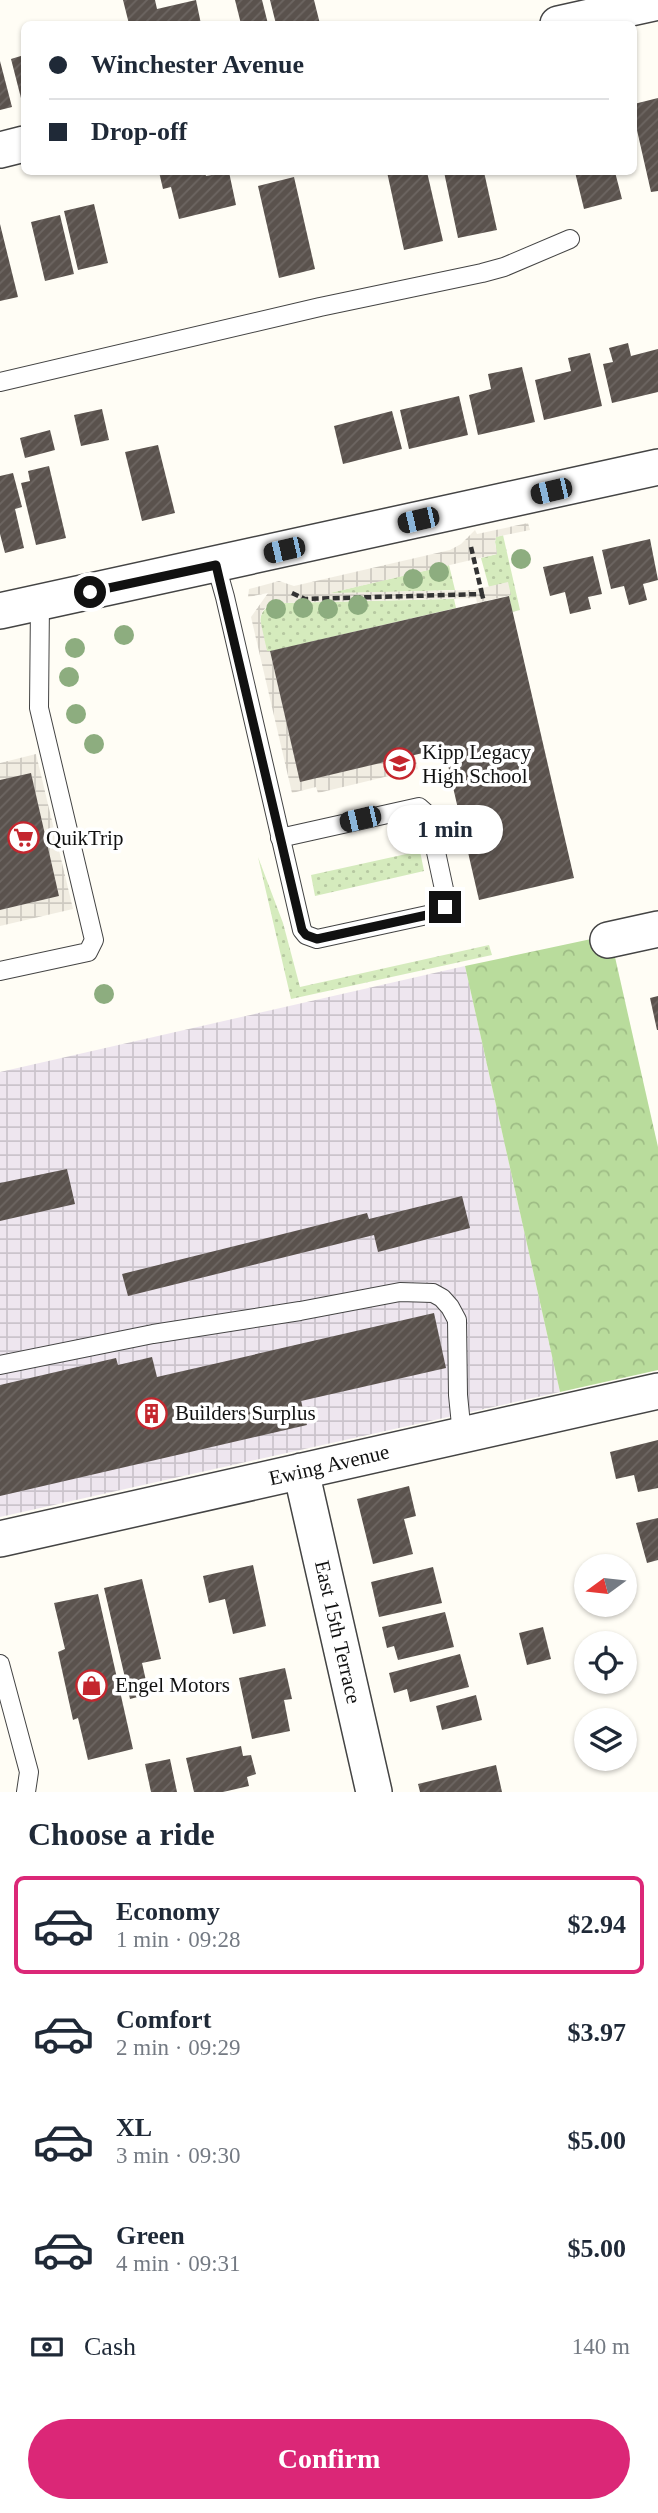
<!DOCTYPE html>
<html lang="en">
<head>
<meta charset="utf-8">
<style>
  :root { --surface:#fff; --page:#f6f6f7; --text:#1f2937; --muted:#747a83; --line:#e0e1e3; --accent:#db2777 }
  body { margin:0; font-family:"Times New Roman",serif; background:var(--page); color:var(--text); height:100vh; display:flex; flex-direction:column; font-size:26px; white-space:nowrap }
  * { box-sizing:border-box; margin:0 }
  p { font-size:23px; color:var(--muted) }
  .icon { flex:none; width:38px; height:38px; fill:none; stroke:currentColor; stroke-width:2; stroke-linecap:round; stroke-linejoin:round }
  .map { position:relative; height:1792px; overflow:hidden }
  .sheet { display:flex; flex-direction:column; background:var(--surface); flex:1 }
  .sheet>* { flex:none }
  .hud { position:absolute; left:21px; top:21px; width:616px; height:154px; border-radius:10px; box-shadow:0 2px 5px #0004; display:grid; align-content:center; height:154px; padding:0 28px; background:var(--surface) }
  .needle { width:46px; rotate:255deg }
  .fabs { position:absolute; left:574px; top:1554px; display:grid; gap:14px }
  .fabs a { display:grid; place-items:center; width:63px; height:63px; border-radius:50%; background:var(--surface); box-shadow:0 2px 5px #0004; font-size:35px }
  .end { position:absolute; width:32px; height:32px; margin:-16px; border:9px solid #111; background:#fff; box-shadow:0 0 0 4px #fff }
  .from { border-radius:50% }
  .bubble { position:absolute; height:49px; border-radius:24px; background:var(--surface); box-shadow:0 2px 5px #0004; font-size:23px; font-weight:700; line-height:49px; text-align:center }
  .car { position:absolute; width:21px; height:42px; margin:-21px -10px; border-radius:9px; box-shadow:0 0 5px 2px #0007; background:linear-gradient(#222 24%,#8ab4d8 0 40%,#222 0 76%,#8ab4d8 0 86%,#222 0) }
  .hud b { display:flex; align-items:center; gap:24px; height:66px; font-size:26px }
  .hud b+b { border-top:2px solid var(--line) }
  .hud i { width:18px; height:18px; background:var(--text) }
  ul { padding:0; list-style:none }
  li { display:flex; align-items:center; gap:21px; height:98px; margin:0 14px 10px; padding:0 14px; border:4px solid transparent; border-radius:10px }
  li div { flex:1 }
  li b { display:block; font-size:26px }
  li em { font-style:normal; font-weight:700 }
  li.selected { border-color:var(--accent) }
  li>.icon { width:63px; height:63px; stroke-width:1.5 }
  h2 { padding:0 28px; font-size:32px; line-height:84px }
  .pay { display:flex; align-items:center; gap:18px; height:77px; padding:0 28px; font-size:26px }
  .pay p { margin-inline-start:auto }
  .primary-button { display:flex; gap:14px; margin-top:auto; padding:14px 28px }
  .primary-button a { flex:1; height:80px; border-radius:42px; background:var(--accent); color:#fff; font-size:28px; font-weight:700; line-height:80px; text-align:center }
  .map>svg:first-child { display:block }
</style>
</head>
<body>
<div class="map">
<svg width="658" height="1792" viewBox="0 0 658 1792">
  <defs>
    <pattern id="industrial-grid" width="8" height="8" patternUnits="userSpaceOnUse" patternTransform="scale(1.75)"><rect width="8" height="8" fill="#eee6ef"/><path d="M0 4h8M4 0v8" fill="none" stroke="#cbc4cc"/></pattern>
    <pattern id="grass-dots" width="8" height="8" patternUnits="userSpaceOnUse" patternTransform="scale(1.75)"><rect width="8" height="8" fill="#d5ebbd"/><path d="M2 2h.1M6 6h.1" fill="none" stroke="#b6c8a1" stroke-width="1.8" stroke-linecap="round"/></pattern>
    <pattern id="forest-crowns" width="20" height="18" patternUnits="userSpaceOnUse" patternTransform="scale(1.75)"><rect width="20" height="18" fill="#b9dc9c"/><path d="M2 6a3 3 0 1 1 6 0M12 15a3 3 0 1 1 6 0" fill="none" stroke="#9ebc85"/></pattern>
    <pattern id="plaza-grid" width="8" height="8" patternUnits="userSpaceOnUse" patternTransform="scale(1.75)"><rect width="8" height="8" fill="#f1ede2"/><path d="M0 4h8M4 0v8" fill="none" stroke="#cecac1"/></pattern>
    <pattern id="building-hatch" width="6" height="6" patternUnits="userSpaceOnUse" patternTransform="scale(1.75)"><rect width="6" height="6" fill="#5a524d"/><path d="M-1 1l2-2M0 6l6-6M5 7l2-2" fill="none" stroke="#6d6662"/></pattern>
  </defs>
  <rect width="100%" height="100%" fill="#fffdf5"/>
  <path fill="url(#industrial-grid)" d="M465,966L560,1392L0,1517V1072Z"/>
  <path fill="url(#grass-dots)" d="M503,535L520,610L512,612L507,583L489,587L481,558L497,554L495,542L496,537Z
    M449,565L455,590L325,594Z
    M454,599L456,608L267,652C262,630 250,607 281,603Z
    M420,851L424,871L315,896L311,875Z
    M258,857L283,923L300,987L489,945L492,955L291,999Z"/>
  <path fill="url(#forest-crowns)" d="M610,935L658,1147V1370L560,1392L465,966Z"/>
  <path fill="url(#plaza-grid)" d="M528,523L530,530L496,537L495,542L497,554L330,593L474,590L508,582L511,595L477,603L476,598L281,603L267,606L262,612L260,619L267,651H270L300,781L415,755L418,769L318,793L316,787L292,793L251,617L268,593L248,597L249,589L279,581L294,586L450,550L461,544L475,530L477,534Z
    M36,754L73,909L0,926V910L59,896L31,774L0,780V763Z"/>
  <path fill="url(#building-hatch)" d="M123,0H155L157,9L196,0L201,24H129Z
    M235,0H262L268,24H241Z
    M270,0H314L320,24H276Z
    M24,55V102H22L11,59Z
    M0,61L12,107L0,110Z
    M658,98V191L651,192L634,117V104Z
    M159,172H205L206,176L229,172L236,205L179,219L171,187L163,189Z
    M387,172H427L443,241L404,250Z
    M444,172H484L497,230L458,238Z
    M575,172H615L622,199L584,209Z
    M294,177L315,269L279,278L258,186Z
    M94,204L108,263L78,270L64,211Z
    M60,215L74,274L45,281L31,222Z
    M0,224L18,297L0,301Z
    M628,343L631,356L658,349V392L612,403L603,364L613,362L609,348Z
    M590,353L602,406L544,420L535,380L571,371L568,358Z
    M522,367L535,422L478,435L469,395L491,389L488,374Z
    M459,396L468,435L409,449L400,410Z
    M102,409L109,440L81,446L74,415Z
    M392,411L402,449L343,464L334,426Z
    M50,430L55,450L25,458L20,438Z
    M158,445L175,513L142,521L125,452Z
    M49,466L66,538L36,545L21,483L30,481L28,471Z
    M13,473L22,507L15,509L24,548L5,553L0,534V476Z
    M650,539L658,580L643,584L647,600L629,605L624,586L611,589L602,550Z
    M593,556L602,594L588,597L591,609L570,614L565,592L550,596L543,567Z
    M509,596L574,878L479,900L444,748L300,782L270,651Z
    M31,773L59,896L0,910V780Z
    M658,996V1030H657L650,998Z
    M67,1169L75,1204L0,1221V1183Z
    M462,1196L470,1228L378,1252L374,1235L128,1296L122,1274L367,1213L369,1219Z
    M434,1313L446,1368L301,1401L307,1425L0,1496V1385L116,1358L118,1365L152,1357L157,1377Z
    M658,1440V1488L638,1492L634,1475L616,1479L610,1452Z
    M409,1486L416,1516L404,1519L413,1554L373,1564L357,1499Z
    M658,1518V1560L647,1563L636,1523Z
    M253,1565L266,1626L233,1634L225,1599L209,1603L203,1576Z
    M433,1567L442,1603L379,1617L371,1582Z
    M142,1579L161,1659L142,1663L149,1694L130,1699L104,1588Z
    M98,1594L133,1749L88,1760L78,1718L73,1720L58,1652L65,1649L54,1603Z
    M445,1612L454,1647L398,1660L394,1646L387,1648L382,1627Z
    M543,1627L551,1659L527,1665L519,1633Z
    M460,1654L469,1687L410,1702L407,1689L394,1693L389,1673Z
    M285,1668L292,1699L284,1700L290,1731L252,1739L239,1678Z
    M476,1695L482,1720L442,1730L436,1706Z
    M241,1746L243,1756L251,1755L256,1774L247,1777L249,1786L223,1792H194L186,1758Z
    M170,1759L177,1792H151L145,1764Z
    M496,1765L502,1792H420L418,1784Z"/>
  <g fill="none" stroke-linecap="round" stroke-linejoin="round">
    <defs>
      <path id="service" d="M0,382L320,307L482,273L504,267L570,239
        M216,565L225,597L302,930L306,935L317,939L441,912L447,903L428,815L419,807L280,838
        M0,971L88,952L94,940L39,708L40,602
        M0,1365L153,1334L300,1311L400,1292L433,1293L442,1298L450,1307L457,1320L458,1395L462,1435
        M0,1664L29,1772L26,1792"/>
      <path id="minor" d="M558,24L658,2
        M0,150L24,144
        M0,611L658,467
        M608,940L658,929
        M301,1471L374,1792
        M0,1539L658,1391"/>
    </defs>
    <use href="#service" stroke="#444" stroke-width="20"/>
    <use href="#minor" stroke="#444" stroke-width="38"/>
    <path stroke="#333" stroke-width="4.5" stroke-dasharray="7 3.5" stroke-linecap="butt" d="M471,547L482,594
      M292,593L305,599L482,594L484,602"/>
    <use href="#service" stroke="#fff" stroke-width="18"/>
    <use href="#minor" stroke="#fff" stroke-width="35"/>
  </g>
  <g fill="#8dad7f">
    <circle cx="521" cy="559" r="10"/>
    <circle cx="439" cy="572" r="10"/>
    <circle cx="413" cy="579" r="10"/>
    <circle cx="358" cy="605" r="10"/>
    <circle cx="303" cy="608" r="10"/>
    <circle cx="276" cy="609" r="10"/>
    <circle cx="328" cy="609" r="10"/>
    <circle cx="124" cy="635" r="10"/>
    <circle cx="75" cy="648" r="10"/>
    <circle cx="69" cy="677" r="10"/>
    <circle cx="76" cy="714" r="10"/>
    <circle cx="94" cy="744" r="10"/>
    <circle cx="104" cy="994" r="10"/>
  </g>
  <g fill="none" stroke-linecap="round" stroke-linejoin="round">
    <path stroke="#111" stroke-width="9" d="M90,592L216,565L302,930L306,935L317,939L441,912L445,907"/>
  </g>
  <defs>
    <symbol id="school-ring" viewBox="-11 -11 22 22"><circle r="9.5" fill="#fff" stroke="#c4262e" stroke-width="1.5"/><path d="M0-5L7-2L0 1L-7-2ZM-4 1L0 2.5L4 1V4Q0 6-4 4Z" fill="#c4262e"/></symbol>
    <symbol id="supermarket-ring" viewBox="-11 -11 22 22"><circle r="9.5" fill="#fff" stroke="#c4262e" stroke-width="1.5"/><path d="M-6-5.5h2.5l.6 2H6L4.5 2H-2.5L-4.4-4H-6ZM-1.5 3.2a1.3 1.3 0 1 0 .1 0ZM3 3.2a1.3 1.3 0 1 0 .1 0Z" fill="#c4262e"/></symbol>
    <symbol id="building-ring" viewBox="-11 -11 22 22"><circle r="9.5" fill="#fff" stroke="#c4262e" stroke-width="1.5"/><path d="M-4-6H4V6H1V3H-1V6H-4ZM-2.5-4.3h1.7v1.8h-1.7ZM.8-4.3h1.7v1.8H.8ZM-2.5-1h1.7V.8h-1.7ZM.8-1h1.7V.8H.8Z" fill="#c4262e"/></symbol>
    <symbol id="shop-ring" viewBox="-11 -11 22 22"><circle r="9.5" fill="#fff" stroke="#c4262e" stroke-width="1.5"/><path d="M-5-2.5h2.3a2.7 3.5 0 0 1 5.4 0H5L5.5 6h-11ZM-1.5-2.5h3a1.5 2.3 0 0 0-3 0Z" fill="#c4262e"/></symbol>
  </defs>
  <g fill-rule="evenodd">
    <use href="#school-ring" x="382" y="746" width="35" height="35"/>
    <use href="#supermarket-ring" x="6" y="820" width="35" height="35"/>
    <use href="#building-ring" x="134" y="1396" width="35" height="35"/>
    <use href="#shop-ring" x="74" y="1668" width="35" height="35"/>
  </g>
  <g text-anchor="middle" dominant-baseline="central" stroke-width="7" stroke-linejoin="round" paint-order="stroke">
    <g font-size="21" fill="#111" stroke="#fff" text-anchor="start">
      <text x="422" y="752">Kipp Legacy<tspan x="422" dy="24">High School</tspan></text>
      <text x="46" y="838">QuikTrip</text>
      <text x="175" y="1413">Builders Surplus</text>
      <text x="115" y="1685">Engel Motors</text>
    </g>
    <g font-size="21" fill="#111" stroke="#fff">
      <text transform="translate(329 1465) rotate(-13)">Ewing Avenue</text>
      <text transform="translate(338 1632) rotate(77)">East 15th Terrace</text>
    </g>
  </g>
</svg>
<div class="fabs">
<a><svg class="needle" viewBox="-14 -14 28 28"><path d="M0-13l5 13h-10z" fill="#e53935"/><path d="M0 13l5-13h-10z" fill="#747a83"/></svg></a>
<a><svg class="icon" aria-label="locate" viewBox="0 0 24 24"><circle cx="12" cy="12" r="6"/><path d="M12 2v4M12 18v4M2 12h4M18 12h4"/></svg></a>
<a><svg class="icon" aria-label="layers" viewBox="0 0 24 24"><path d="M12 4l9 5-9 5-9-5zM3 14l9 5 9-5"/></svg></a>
</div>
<i class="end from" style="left:90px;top:592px"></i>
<i class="end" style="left:445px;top:907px"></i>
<div class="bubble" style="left:387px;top:805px;width:116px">1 min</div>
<i class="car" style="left:551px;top:491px;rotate:257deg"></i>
<i class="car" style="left:418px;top:520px;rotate:257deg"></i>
<i class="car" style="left:284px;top:550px;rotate:257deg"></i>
<i class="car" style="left:360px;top:819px;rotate:257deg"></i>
<div class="hud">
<b><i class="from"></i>Winchester Avenue</b>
<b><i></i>Drop-off</b>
</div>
</div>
<section class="sheet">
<h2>Choose a ride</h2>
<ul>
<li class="selected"><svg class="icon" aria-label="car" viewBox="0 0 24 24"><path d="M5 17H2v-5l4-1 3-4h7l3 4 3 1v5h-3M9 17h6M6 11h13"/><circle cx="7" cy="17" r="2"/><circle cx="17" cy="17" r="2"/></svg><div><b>Economy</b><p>1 min · 09:28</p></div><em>$2.94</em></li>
<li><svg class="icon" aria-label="car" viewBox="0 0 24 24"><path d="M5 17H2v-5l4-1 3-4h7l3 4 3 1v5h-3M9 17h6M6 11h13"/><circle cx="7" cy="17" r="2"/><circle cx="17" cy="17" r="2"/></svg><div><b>Comfort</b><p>2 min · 09:29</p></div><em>$3.97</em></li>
<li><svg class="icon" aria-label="car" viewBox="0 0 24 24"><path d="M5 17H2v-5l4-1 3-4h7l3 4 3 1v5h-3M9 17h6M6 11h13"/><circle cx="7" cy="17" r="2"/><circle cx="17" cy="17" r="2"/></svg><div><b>XL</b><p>3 min · 09:30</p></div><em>$5.00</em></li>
<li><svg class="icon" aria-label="car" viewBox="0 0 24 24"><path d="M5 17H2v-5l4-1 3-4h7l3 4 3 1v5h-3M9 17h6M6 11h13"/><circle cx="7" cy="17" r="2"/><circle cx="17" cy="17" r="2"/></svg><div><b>Green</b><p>4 min · 09:31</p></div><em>$5.00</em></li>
</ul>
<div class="pay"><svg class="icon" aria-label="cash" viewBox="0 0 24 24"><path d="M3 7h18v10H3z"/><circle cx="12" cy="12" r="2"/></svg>Cash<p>140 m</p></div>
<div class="primary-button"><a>Confirm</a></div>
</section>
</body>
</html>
